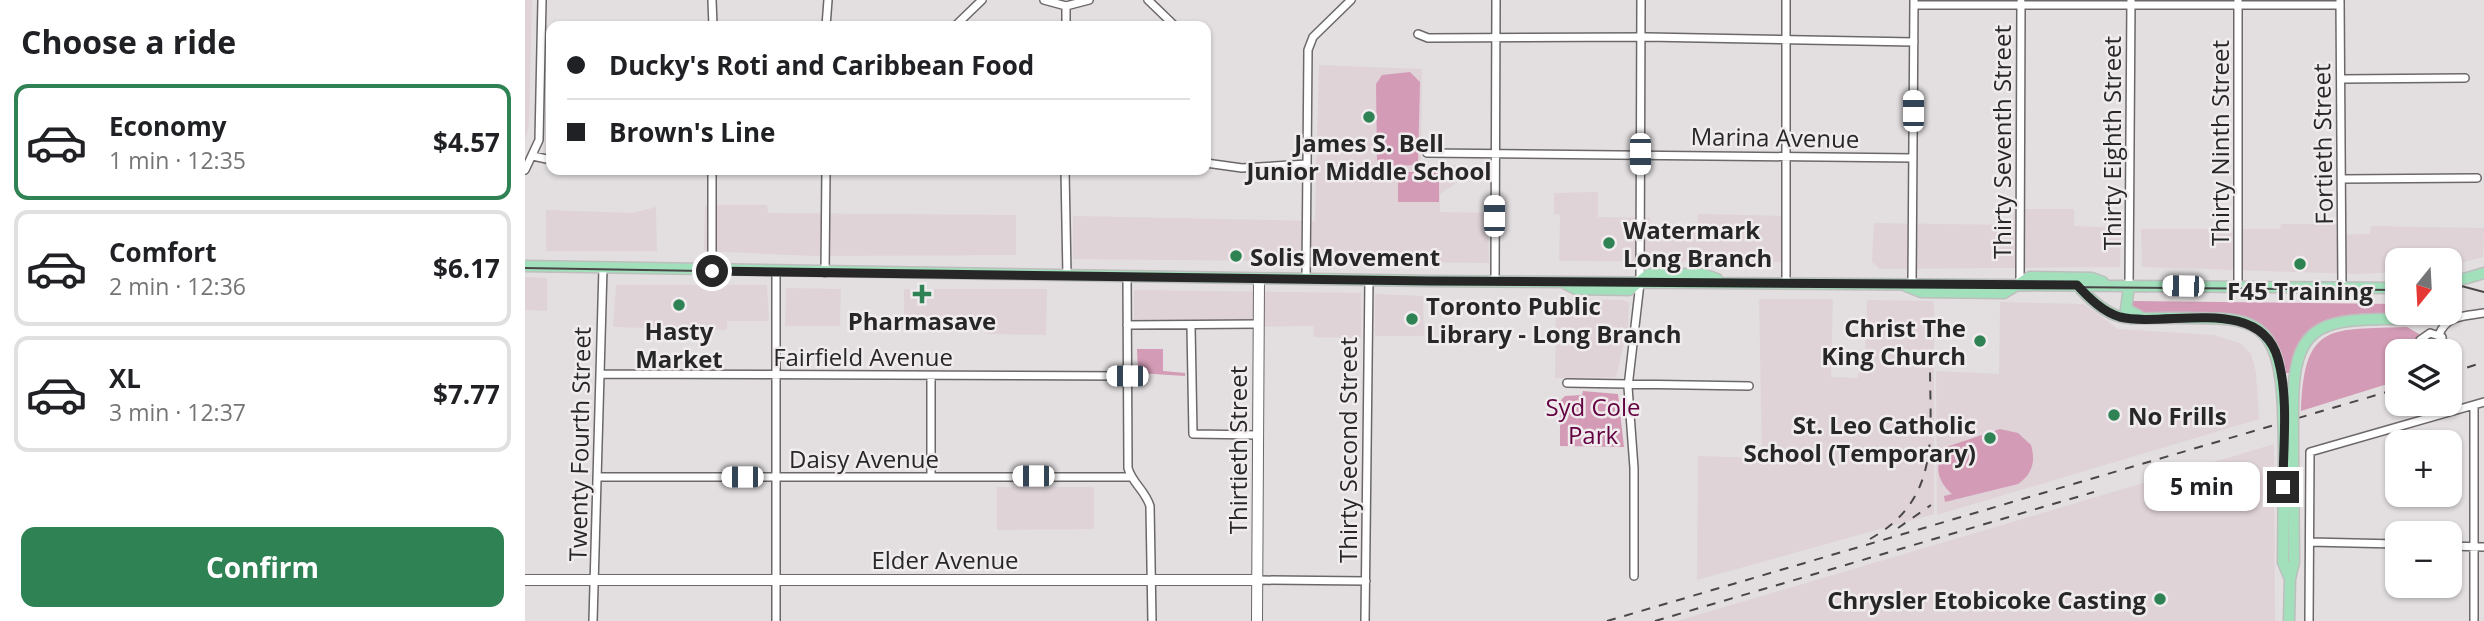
<!DOCTYPE html>
<html lang="en">
<head>
<meta charset="utf-8">
<style>
  :root { --surface:#fff; --page:#f6f6f6; --text:#202124; --muted:#757577; --line:#e0e0e0; --accent:#2f8254 }
  body { margin:0; font-family:"Open Sans",sans-serif; background:var(--page); color:var(--text); height:100vh; display:flex; flex-direction:column; font-size:26px; white-space:nowrap }
  * { box-sizing:border-box; margin:0 }
  p { font-size:23px; color:var(--muted) }
  .icon { flex:none; width:38px; height:38px; fill:none; stroke:currentColor; stroke-width:2; stroke-linecap:round; stroke-linejoin:round }
  .map { position:relative; flex:1; overflow:hidden }
  .drawer { display:flex; flex-direction:column; background:var(--surface); width:525px }
  .drawer>* { flex:none }
  .hud { position:absolute; left:21px; top:21px; width:665px; height:154px; border-radius:14px; box-shadow:0 2px 5px #0004; display:grid; align-content:center; height:154px; padding:0 21px; background:var(--surface) }
  .needle { width:46px; rotate:198deg }
  .controls { position:absolute; left:1860px; top:248px; display:grid; gap:14px }
  .controls a { display:grid; place-items:center; width:77px; height:77px; border-radius:14px; background:var(--surface); box-shadow:0 2px 5px #0004; font-size:35px }
  .end { position:absolute; width:32px; height:32px; margin:-16px; border:9px solid #282728; background:#fff; box-shadow:0 0 0 4px #fff }
  .from { border-radius:50% }
  .bubble { position:absolute; height:49px; border-radius:14px; background:var(--surface); box-shadow:0 2px 5px #0004; font-size:23px; font-weight:700; line-height:49px; text-align:center }
  .car { position:absolute; width:21px; height:42px; margin:-21px -10px; border-radius:9px; box-shadow:0 0 5px 2px #0007; background:linear-gradient(#fff 24%,#345 0 40%,#fff 0 76%,#345 0 86%,#fff 0) }
  .hud b { display:flex; align-items:center; gap:24px; height:66px; font-size:26px }
  .hud b+b { border-top:2px solid var(--line) }
  .hud i { width:18px; height:18px; background:var(--text) }
  ul { padding:0; list-style:none }
  li { display:flex; align-items:center; gap:21px; height:116px; margin:0 14px 10px; padding:0 7px; border:4px solid var(--line); border-radius:14px }
  li div { flex:1 }
  li b { display:block; font-size:26px }
  li em { font-style:normal; font-weight:700 }
  li.current { border-color:var(--accent) }
  li>.icon { width:63px; height:63px; stroke-width:1.5 }
  h2 { padding:0 21px; font-size:32px; line-height:84px }
  .button { display:flex; gap:14px; margin-top:auto; padding:14px 21px }
  .button a { flex:1; height:80px; border-radius:14px; background:var(--accent); color:#fff; font-size:28px; font-weight:700; line-height:80px; text-align:center }
  main { display:flex; flex:1; min-height:0 }
  .map>svg:first-child { display:block }
</style>
</head>
<body>
<main>
<section class="drawer">
<h2>Choose a ride</h2>
<ul>
<li class="current"><svg class="icon" aria-label="car" viewBox="0 0 24 24"><path d="M5 17H2v-5l4-1 3-4h7l3 4 3 1v5h-3M9 17h6M6 11h13"/><circle cx="7" cy="17" r="2"/><circle cx="17" cy="17" r="2"/></svg><div><b>Economy</b><p>1 min · 12:35</p></div><em>$4.57</em></li>
<li><svg class="icon" aria-label="car" viewBox="0 0 24 24"><path d="M5 17H2v-5l4-1 3-4h7l3 4 3 1v5h-3M9 17h6M6 11h13"/><circle cx="7" cy="17" r="2"/><circle cx="17" cy="17" r="2"/></svg><div><b>Comfort</b><p>2 min · 12:36</p></div><em>$6.17</em></li>
<li><svg class="icon" aria-label="car" viewBox="0 0 24 24"><path d="M5 17H2v-5l4-1 3-4h7l3 4 3 1v5h-3M9 17h6M6 11h13"/><circle cx="7" cy="17" r="2"/><circle cx="17" cy="17" r="2"/></svg><div><b>XL</b><p>3 min · 12:37</p></div><em>$7.77</em></li>
</ul>
<div class="button"><a>Confirm</a></div>
</section>
<div class="map">
<svg width="1959" height="621" viewBox="0 0 1959 621">
  <rect width="100%" height="100%" fill="#e3dfe0"/>
  <path fill="#dfd3d8" d="M0,0H7L4,126L0,140Z
    M794,65L897,69L896,165H931L930,184L915,194V212L963,213L964,263L548,259V216L790,221Z
    M1073,192V217L1125,218V231L1172,233L1173,214L1261,216L1260,262L1034,261L1035,215L1029,214V193Z
    M180,205H242L243,213L491,215V255L289,256L179,251Z
    M131,207L132,251H21V210L107,213Z
    M1489,209H1549V226L1596,228L1595,267L1355,269L1347,262L1349,223L1487,225Z
    M1756,224H1811V235L1845,234L1846,226L1959,228L1958,257L1925,266V261H1872V272L1833,274L1617,267L1616,229H1755Z
    M0,277L22,278V311L0,310Z
    M91,285H242L244,321H202V330L88,327Z
    M261,288L316,289L315,326H260Z
    M379,289H522L521,335L462,334L461,327H379Z
    M609,290L836,293V338L789,337L788,326L609,328Z
    M850,294L898,296L899,336H850Z
    M1031,299L1098,300L1104,303L1103,327L1091,377L1030,378Z
    M1234,299H1308L1306,377L1332,378L1340,355L1342,300L1409,301V514L1172,580L1173,456L1237,458Z
    M1475,302L1559,304L1593,329L1689,335L1715,343L1726,354L1731,372L1734,419L1412,515L1411,371L1474,374Z
    M1749,444L1750,621H1152L1494,520Z
    M472,487H569V529L472,530Z"/>
  <path fill="#d39bb5" d="M885,72L895,82L893,165L859,166L852,160L851,84L857,75Z
    M873,172H914V202H873Z
    M1607,301L1872,304V313C1824,314 1771,309 1765,373H1761C1754,297 1670,314 1615,313L1608,309Z
    M1882,327L1894,334L1890,344V352H1872V381L1776,411C1779,321 1806,330 1882,327Z
    M612,349H638V371L660,373V376L613,373Z
    M1058,391L1093,394L1099,447L1035,446V401L1040,396L1057,395Z
    M1475,429L1493,433L1506,445C1511,462 1507,474 1493,484L1420,502L1419,496L1427,494C1411,480 1409,464 1421,447Z"/>
  <g fill="none" stroke-linecap="round" stroke-linejoin="round">
    <defs>
      <path id="street" d="M187,0L188,26
        M519,0L541,6L564,0
        M623,0L650,26
        M1815,0L1817,288
        M1389,5H1815
        M541,6V26
        M301,26L303,0
        M430,26L457,0
        M893,34L903,38L1122,37L1389,42
        M1816,79L1940,78
        M902,153L1388,158
        M8,156L26,160
        M681,163L717,168L782,164
        M0,170L14,140L17,0
        M540,170L542,276
        M1817,179L1952,178
        M187,271V170
        M300,273L301,170
        M602,277L603,468C607,483 620,490 625,506L627,621
        M781,279L783,50L788,37L826,0
        M970,281L971,0
        M1261,282V0
        M1387,283L1389,1
        M1495,284L1496,2
        M1604,286L1606,0
        M1713,287V0
        M602,325L734,324
        M666,326L668,434L733,435
        M1914,335C1921,315 1941,316 1959,313
        M1895,352V340L1905,333L1917,337L1918,352
        M75,374L602,376
        M1042,383L1224,386
        M406,476V376
        M72,477H606
        M1785,542L1872,544
        M1925,546L1959,547
        M1109,576V468L1103,387L1115,283L1116,0
        M733,580L841,581
        M68,621L78,268
        M251,621V272
        M840,621L844,280
        M1784,621L1785,452L1959,402
        M1949,621V405"/>
      <path id="secondary" d="M0,580H733
        M732,621L734,279"/>
      <path id="primary" d="M0,266L904,281L1872,288
        M1039,283L1051,289L1104,290L1124,274H1178L1192,279
        M1925,283L1959,273
        M1552,285C1563,297 1575,309 1590,315C1603,320 1620,318 1633,318C1722,319 1754,307 1758,410
        M1381,286L1396,292L1479,293L1505,277L1567,278L1578,282
        M1604,286L1601,309L1614,316
        M1768,407C1768,328 1792,319 1865,319C1880,319 1894,320 1907,313
        M1759,446L1758,562L1765,579
        M1764,621L1765,579L1769,562L1768,444"/>
    </defs>
    <use href="#street" stroke="#6c686a" stroke-width="10"/>
    <use href="#secondary" stroke="#6c686a" stroke-width="12"/>
    <use href="#primary" stroke="#bebebe" stroke-width="13"/>
    <use href="#street" stroke="#fff" stroke-width="7"/>
    <use href="#secondary" stroke="#fff" stroke-width="10"/>
    <use href="#primary" stroke="#a2dfbb" stroke-width="10"/>
    <path stroke="#484647" stroke-width="2" d="M0,268L734,280L1872,290
      M1925,283L1959,292"/>
    <path stroke="#484647" stroke-width="2" stroke-dasharray="9 9" stroke-linecap="butt" d="M1925,373L1959,362
      M1373,528L1406,505
      M1345,539C1416,499 1405,437 1405,367
      M1082,621L1872,389
      M1130,621L1569,492"/>
    <defs>
      <path id="primary-bridge" d="M1768,407V444
        M1758,410L1759,446"/>
    </defs>
    <use href="#primary-bridge" stroke="#bebebe" stroke-width="13" stroke-linecap="butt"/>
    <use href="#primary-bridge" stroke="#a2dfbb" stroke-width="10"/>
  </g>
  <g fill="none" stroke-linecap="round" stroke-linejoin="round">
    <path stroke="#282728" stroke-width="9" d="M187,271L904,281L1552,285C1564,298 1578,312 1595,317C1642,328 1735,294 1753,359C1764,398 1758,446 1758,487"/>
  </g>
  <g fill="#2f8254" stroke="#f0ecee" stroke-width="2.5">
    <circle cx="844" cy="117" r="7"/>
    <circle cx="1084" cy="243" r="7"/>
    <circle cx="711" cy="256" r="7"/>
    <circle cx="1775" cy="264" r="7"/>
    <path d="M393.5 283.5h7v7h7v7h-7v7h-7v-7h-7v-7h7z"/>
    <circle cx="154" cy="305" r="7"/>
    <circle cx="887" cy="319" r="7"/>
    <circle cx="1455" cy="341" r="7"/>
    <circle cx="1589" cy="415" r="7"/>
    <circle cx="1465" cy="438" r="7"/>
    <circle cx="1635" cy="599" r="7"/>
  </g>
  <g text-anchor="middle" dominant-baseline="central" stroke-width="5" stroke-linejoin="round" paint-order="stroke">
    <g font-size="24" fill="#282728" stroke="#f0ecee">
      <text transform="translate(1250 137) rotate(1)">Marina Avenue</text>
      <text transform="translate(1476 142) rotate(-90)">Thirty Seventh Street</text>
      <text transform="translate(1586 143) rotate(-90)">Thirty Eighth Street</text>
      <text transform="translate(1694 143) rotate(-90)">Thirty Ninth Street</text>
      <text transform="translate(1797 144) rotate(-91)">Fortieth Street</text>
      <text x="338" y="356">Fairfield Avenue</text>
      <text transform="translate(54 444) rotate(-89)">Twenty Fourth Street</text>
      <text transform="translate(712 450) rotate(-90)">Thirtieth Street</text>
      <text transform="translate(822 450) rotate(-90)">Thirty Second Street</text>
      <text x="339" y="458">Daisy Avenue</text>
      <text x="420" y="559">Elder Avenue</text>
    </g>
    <g font-size="24" font-weight="bold" fill="#282728" stroke="#f0ecee">
      <text x="844" y="142">James S. Bell<tspan x="844" dy="28">Junior Middle School</tspan></text>
      <text x="1098" y="229" text-anchor="start">Watermark<tspan x="1098" dy="28">Long Branch</tspan></text>
      <text x="725" y="256" text-anchor="start">Solis Movement</text>
      <text x="1775" y="290">F45 Training</text>
      <text x="901" y="305" text-anchor="start">Toronto Public<tspan x="901" dy="28">Library - Long Branch</tspan></text>
      <text x="397" y="320">Pharmasave</text>
      <text x="1441" y="327" text-anchor="end">Christ The<tspan x="1441" dy="28">King Church</tspan></text>
      <text x="154" y="330">Hasty<tspan x="154" dy="28">Market</tspan></text>
      <text x="1603" y="415" text-anchor="start">No Frills</text>
      <text x="1451" y="424" text-anchor="end">St. Leo Catholic<tspan x="1451" dy="28">School (Temporary)</tspan></text>
      <text x="1621" y="599" text-anchor="end">Chrysler Etobicoke Casting</text>
    </g>
    <g font-size="24" fill="#640241" stroke="#f0ecee">
      <text x="1068" y="406">Syd Cole<tspan x="1068" dy="28">Park</tspan></text>
    </g>
  </g>
</svg>
<div class="controls">
<a><svg class="needle" viewBox="-14 -14 28 28"><path d="M0-13l5 13h-10z" fill="#e53935"/><path d="M0 13l5-13h-10z" fill="#757577"/></svg></a>
<a><svg class="icon" aria-label="layers" viewBox="0 0 24 24"><path d="M12 4l9 5-9 5-9-5zM3 14l9 5 9-5"/></svg></a>
<a>+</a>
<a>−</a>
</div>
<i class="end from" style="left:187px;top:271px"></i>
<i class="end" style="left:1758px;top:487px"></i>
<div class="bubble" style="left:1619px;top:462px;width:116px">5 min</div>
<i class="car" style="left:1388px;top:111px;rotate:0deg"></i>
<i class="car" style="left:1115px;top:154px;rotate:180deg"></i>
<i class="car" style="left:969px;top:216px;rotate:0deg"></i>
<i class="car" style="left:1658px;top:286px;rotate:271deg"></i>
<i class="car" style="left:602px;top:376px;rotate:270deg"></i>
<i class="car" style="left:508px;top:476px;rotate:270deg"></i>
<i class="car" style="left:217px;top:477px;rotate:270deg"></i>
<div class="hud">
<b><i class="from"></i>Ducky's Roti and Caribbean Food</b>
<b><i></i>Brown's Line</b>
</div>
</div>
</main>
</body>
</html>
